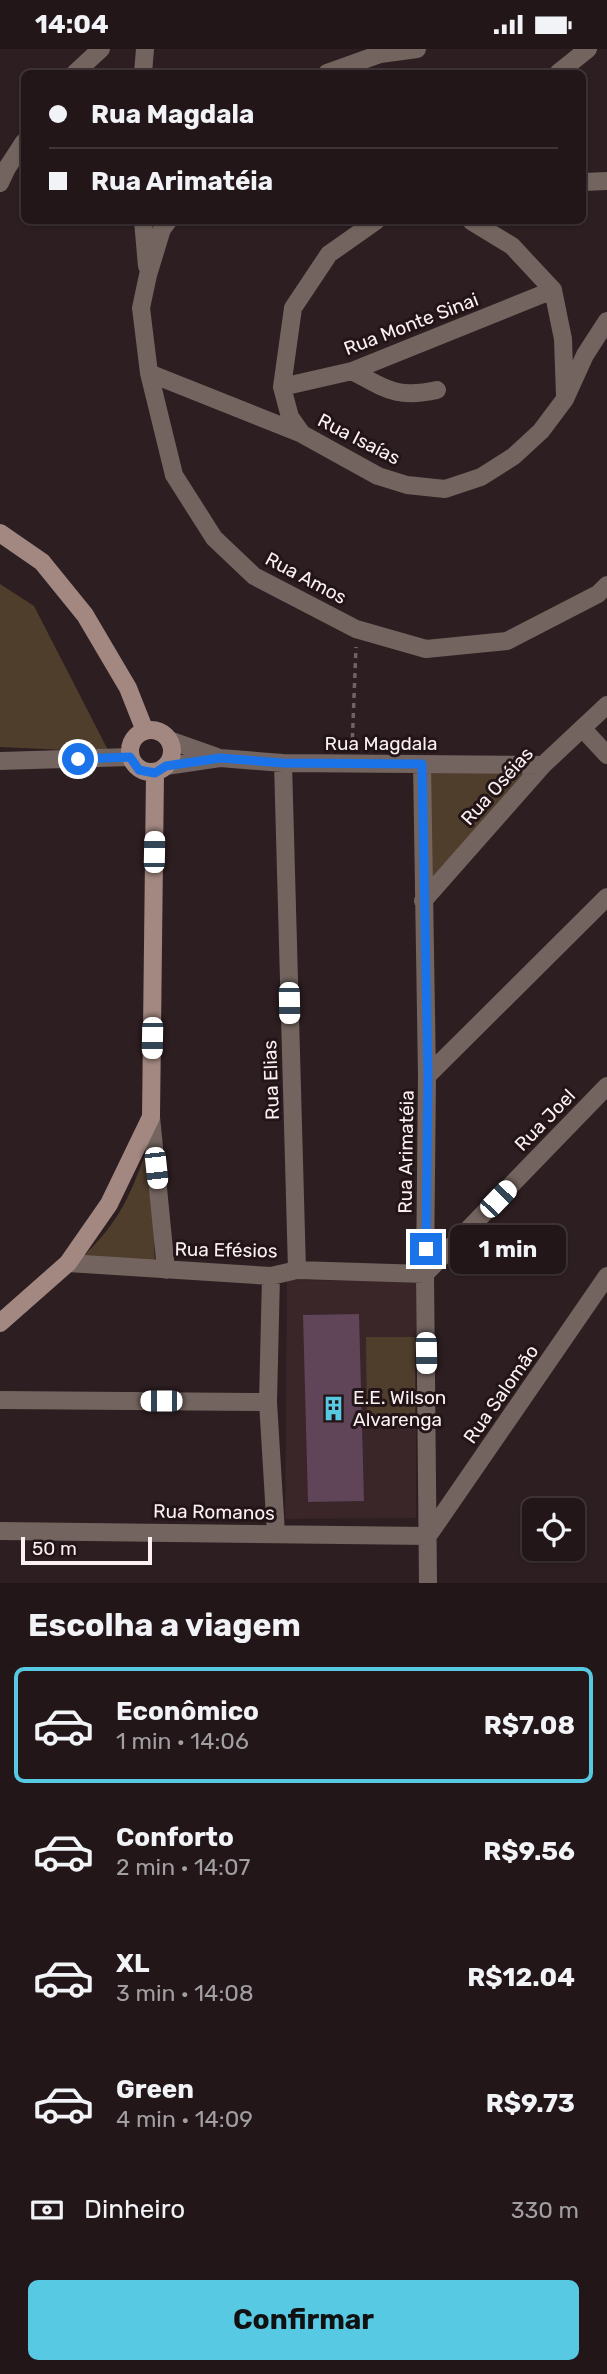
<!DOCTYPE html>
<html lang="pt">
<head>
<meta charset="utf-8">
<style>
  :root { --surface:#221619; --page:#2e2326; --text:#f1f3f6; --muted:#a29fa2; --line:#3f3538; --accent:#57c9e3 }
  body { margin:0; font-family:Rubik,sans-serif; background:var(--page); color:var(--text); height:100vh; display:flex; flex-direction:column; font-size:26px; white-space:nowrap }
  * { box-sizing:border-box; margin:0 }
  p { font-size:23px; color:var(--muted) }
  .icon { flex:none; width:38px; height:38px; fill:none; stroke:currentColor; stroke-width:2; stroke-linecap:round; stroke-linejoin:round }
  .map { position:relative; height:1534px; overflow:hidden }
  .side { display:flex; flex-direction:column; background:var(--surface); flex:1 }
  .side>* { flex:none }
  .top-card { position:absolute; left:21px; top:21px; width:565px; height:154px; border-radius:10px; box-shadow:0 2px 5px #0004,0 0 0 2px var(--line); display:grid; align-content:center; height:154px; padding:0 28px; background:var(--surface) }
  .controls { position:absolute; left:522px; top:1449px; display:grid; gap:14px }
  .controls a { display:grid; place-items:center; width:63px; height:63px; border-radius:10px; background:var(--surface); box-shadow:0 2px 5px #0004,0 0 0 2px var(--line); font-size:35px }
  .scale { position:absolute; left:21px; bottom:18px; width:131px; box-sizing:border-box; padding-left:7px; border:4px solid #fbf0f2; border-top:0; font-size:19px; line-height:24px; white-space:nowrap; color:#fbf0f2; -webkit-text-stroke:5px #231517; paint-order:stroke }
  .end { position:absolute; width:32px; height:32px; margin:-16px; border:9px solid #1a73e8; background:#fff; box-shadow:0 0 0 4px #fff }
  .from { border-radius:50% }
  .bubble { position:absolute; height:49px; border-radius:10px; background:var(--surface); box-shadow:0 2px 5px #0004,0 0 0 2px var(--line); font-size:23px; font-weight:700; line-height:49px; text-align:center }
  .car { position:absolute; width:21px; height:42px; margin:-21px -10px; border-radius:9px; box-shadow:0 0 5px 2px #0007; background:linear-gradient(#fff 24%,#345 0 40%,#fff 0 76%,#345 0 86%,#fff 0) }
  .top-card b { display:flex; align-items:center; gap:24px; height:66px; font-size:26px }
  .top-card b+b { border-top:2px solid var(--line) }
  .top-card i { width:18px; height:18px; background:var(--text) }
  ul { padding:0; list-style:none }
  li { display:flex; align-items:center; gap:21px; height:116px; margin:0 14px 10px; padding:0 14px; border:4px solid transparent; border-radius:10px }
  li div { flex:1 }
  li b { display:block; font-size:26px }
  li em { font-style:normal; font-weight:700 }
  li.active { border-color:var(--accent) }
  li>.icon { width:63px; height:63px; stroke-width:1.5 }
  h2 { padding:0 28px; font-size:32px; line-height:84px }
  .pay { display:flex; align-items:center; gap:18px; height:77px; padding:0 28px; font-size:26px }
  .pay p { margin-inline-start:auto }
  .action { display:flex; gap:14px; margin-top:auto; padding:14px 28px }
  .action a { flex:1; height:80px; border-radius:10px; background:var(--accent); color:#111; font-size:28px; font-weight:700; line-height:80px; text-align:center }
  .status { display:flex; justify-content:space-between; align-items:center; height:49px; padding:0 35px; background:var(--surface); direction:ltr }
  .status svg { height:19px; fill:currentColor }
  .map>svg:first-child { display:block }
</style>
</head>
<body>
<div class="status"><b>14:04</b><svg viewBox="0 0 49 12"><path d="M0 12V9h3v3zM5 12V6h3v6zM10 12V3h3v9zM15 12V0h3v12zM26 1h20v11H26zM47 4h2v5h-2z"/></svg></div>
<div class="map">
<svg width="607" height="1534" viewBox="0 0 607 1534">
  <rect width="100%" height="100%" fill="#2d1e21"/>
  <path fill="#3a2529" d="M287,1231L416,1232V1469L285,1470Z"/>
  <path fill="#4f3e2c" d="M0,535L34,557L109,703L0,698Z
    M426,720L530,722L428,839Z
    M150,1091L155,1218L79,1211C121,1173 132,1143 150,1091Z
    M366,1288H415V1378H367Z"/>
  <path fill="#604458" d="M359,1265L364,1452L308,1453L303,1266Z"/>
  <g fill="none" stroke-linecap="round" stroke-linejoin="round">
    <path stroke="#706265" stroke-width="3.5" stroke-dasharray="5 5" stroke-linecap="butt" d="M352,699L356,598"/>
    <path stroke="#73645f" stroke-width="18" d="M75,24L101,0
      M143,24L145,0
      M327,24L380,5L417,0
      M558,24L588,0
      M583,133L607,132
      M0,134L7,119L24,93
      M143,172L147,217
      M168,172L162,180L148,226L141,259L149,324L174,426L214,489L254,527L356,580L426,600L507,592L598,545L607,536
      M471,172L512,197L553,241L563,290L565,347
      M352,322C386,340 397,350 437,341
      M149,324L302,385L378,427L407,436L445,440L481,428L514,407L541,382L565,350L585,306L607,272
      M282,338L352,322L553,241
      M302,385L290,368L282,338L293,259L329,205L376,172
      M583,680L607,706
      M169,691L217,708
      M0,712L130,708
      M283,714L297,1221
      M422,715L427,1027L425,1225L428,1534
      M166,717L220,709L283,714L543,716
      M423,852L543,716L607,656
      M427,1027L607,848
      M151,1068L166,1221
      M68,1214L271,1227L297,1221L425,1225L607,1037
      M271,1227L268,1353L276,1484
      M0,1351L268,1353
      M0,1482L428,1487L607,1227"/>
    <path stroke="#a28881" stroke-width="18" d="M0,484L42,513L85,566L128,639L145,682
      M130 702a21 21 0 1 1 42 0a21 21 0 1 1-42 0Z
      M0,1274L68,1214L109,1155L151,1068L155,724"/>
  </g>
  <g fill="none" stroke-linecap="round" stroke-linejoin="round">
    <path stroke="#1a73e8" stroke-width="9" d="M78,710L130,708L139,721L155,724L166,717L220,709L283,714L422,715L428,1027L426,1200"/>
  </g>
  <defs>
    <symbol id="building-bare" viewBox="-9 -9 18 18"><path d="M-4-6H4V6H1V3H-1V6H-4ZM-2.5-4.3h1.7v1.8h-1.7ZM.8-4.3h1.7v1.8H.8ZM-2.5-1h1.7V.8h-1.7ZM.8-1h1.7V.8H.8Z" fill="#57c9e3" stroke="#231517" stroke-width="2.5" paint-order="stroke"/></symbol>
  </defs>
  <g fill-rule="evenodd">
    <use href="#building-bare" x="316" y="1342" width="35" height="35"/>
  </g>
  <g text-anchor="middle" dominant-baseline="central" stroke-width="6" stroke-linejoin="round" paint-order="stroke">
    <g font-size="19" fill="#fbf0f2" stroke="#231517">
      <text transform="translate(411 275) rotate(-21)">Rua Monte Sinai</text>
      <text transform="translate(359 390) rotate(27)">Rua Isaías</text>
      <text transform="translate(306 529) rotate(28)">Rua Amos</text>
      <text x="381" y="694">Rua Magdala</text>
      <text transform="translate(497 737) rotate(-48)">Rua Oséias</text>
      <text transform="translate(271 1031) rotate(-92)">Rua Elias</text>
      <text transform="translate(545 1071) rotate(-46)">Rua Joel</text>
      <text transform="translate(406 1103) rotate(-89)">Rua Arimatéia</text>
      <text transform="translate(226 1201) rotate(1)">Rua Efésios</text>
      <text transform="translate(501 1345) rotate(-55)">Rua Salomão</text>
      <text transform="translate(214 1463) rotate(1)">Rua Romanos</text>
    </g>
    <g font-size="19" fill="#fbf0f2" stroke="#231517" text-anchor="start">
      <text x="353" y="1348">E.E. Wilson<tspan x="353" dy="22">Alvarenga</tspan></text>
    </g>
  </g>
</svg>
<div class="controls">
<a><svg class="icon" aria-label="locate" viewBox="0 0 24 24"><circle cx="12" cy="12" r="6"/><path d="M12 2v4M12 18v4M2 12h4M18 12h4"/></svg></a>
</div>
<div class="scale">50 m</div>
<i class="end from" style="left:78px;top:710px"></i>
<i class="end" style="left:426px;top:1200px"></i>
<div class="bubble" style="left:450px;top:1176px;width:116px">1 min</div>
<i class="car" style="left:154px;top:803px;rotate:1deg"></i>
<i class="car" style="left:289px;top:954px;rotate:179deg"></i>
<i class="car" style="left:152px;top:989px;rotate:181deg"></i>
<i class="car" style="left:156px;top:1119px;rotate:174deg"></i>
<i class="car" style="left:498px;top:1150px;rotate:44deg"></i>
<i class="car" style="left:426px;top:1304px;rotate:179deg"></i>
<i class="car" style="left:161px;top:1352px;rotate:270deg"></i>
<div class="top-card">
<b><i class="from"></i>Rua Magdala</b>
<b><i></i>Rua Arimatéia</b>
</div>
</div>
<section class="side">
<h2>Escolha a viagem</h2>
<ul>
<li class="active"><svg class="icon" aria-label="car" viewBox="0 0 24 24"><path d="M5 17H2v-5l4-1 3-4h7l3 4 3 1v5h-3M9 17h6M6 11h13"/><circle cx="7" cy="17" r="2"/><circle cx="17" cy="17" r="2"/></svg><div><b>Econômico</b><p>1 min · 14:06</p></div><em>R$7.08</em></li>
<li><svg class="icon" aria-label="car" viewBox="0 0 24 24"><path d="M5 17H2v-5l4-1 3-4h7l3 4 3 1v5h-3M9 17h6M6 11h13"/><circle cx="7" cy="17" r="2"/><circle cx="17" cy="17" r="2"/></svg><div><b>Conforto</b><p>2 min · 14:07</p></div><em>R$9.56</em></li>
<li><svg class="icon" aria-label="car" viewBox="0 0 24 24"><path d="M5 17H2v-5l4-1 3-4h7l3 4 3 1v5h-3M9 17h6M6 11h13"/><circle cx="7" cy="17" r="2"/><circle cx="17" cy="17" r="2"/></svg><div><b>XL</b><p>3 min · 14:08</p></div><em>R$12.04</em></li>
<li><svg class="icon" aria-label="car" viewBox="0 0 24 24"><path d="M5 17H2v-5l4-1 3-4h7l3 4 3 1v5h-3M9 17h6M6 11h13"/><circle cx="7" cy="17" r="2"/><circle cx="17" cy="17" r="2"/></svg><div><b>Green</b><p>4 min · 14:09</p></div><em>R$9.73</em></li>
</ul>
<div class="pay"><svg class="icon" aria-label="cash" viewBox="0 0 24 24"><path d="M3 7h18v10H3z"/><circle cx="12" cy="12" r="2"/></svg>Dinheiro<p>330 m</p></div>
<div class="action"><a>Confirmar</a></div>
</section>
</body>
</html>
